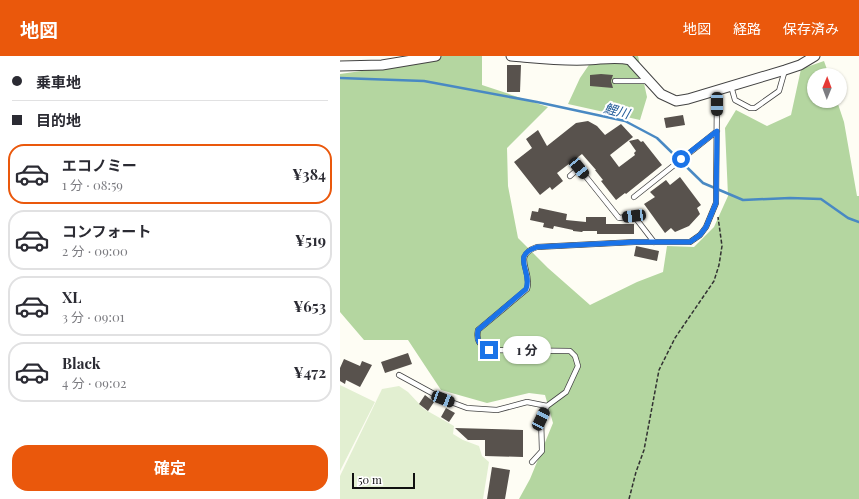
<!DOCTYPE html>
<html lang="ja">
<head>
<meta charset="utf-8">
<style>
  :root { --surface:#fff; --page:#f7f7f7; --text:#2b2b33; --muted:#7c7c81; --line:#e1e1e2; --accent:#ea580c }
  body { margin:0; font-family:"Playfair Display","Noto Sans JP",serif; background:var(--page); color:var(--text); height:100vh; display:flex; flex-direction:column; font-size:15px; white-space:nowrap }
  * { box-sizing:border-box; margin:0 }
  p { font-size:13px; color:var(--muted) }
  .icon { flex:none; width:22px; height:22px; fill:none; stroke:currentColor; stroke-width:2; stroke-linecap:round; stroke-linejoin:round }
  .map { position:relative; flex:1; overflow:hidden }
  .panel { display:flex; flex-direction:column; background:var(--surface); width:340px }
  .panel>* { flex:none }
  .guide { display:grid; align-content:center; height:88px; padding:0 12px; background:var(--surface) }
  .needle { width:26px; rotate:1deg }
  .buttons { position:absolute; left:467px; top:12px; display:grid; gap:8px }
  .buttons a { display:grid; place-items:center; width:40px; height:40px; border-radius:50%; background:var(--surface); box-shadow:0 1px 3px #0004; font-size:20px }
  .scale { position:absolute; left:12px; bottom:10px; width:63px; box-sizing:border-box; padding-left:4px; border:2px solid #101010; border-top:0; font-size:11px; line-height:14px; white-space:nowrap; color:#101010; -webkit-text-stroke:3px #fff; paint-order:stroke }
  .end { position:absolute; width:18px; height:18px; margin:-9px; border:5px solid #1a73e8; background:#fff; box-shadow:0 0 0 2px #fff }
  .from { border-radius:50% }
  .bubble { position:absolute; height:28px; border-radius:14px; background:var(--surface); box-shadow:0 1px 3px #0004; font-size:13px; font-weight:700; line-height:28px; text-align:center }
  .car { position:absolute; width:12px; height:24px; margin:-12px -6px; border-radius:5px; box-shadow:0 0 3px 1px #0007; background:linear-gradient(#222 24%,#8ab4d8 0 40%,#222 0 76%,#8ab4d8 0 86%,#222 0) }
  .guide b { display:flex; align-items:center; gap:14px; height:38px; font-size:15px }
  .guide b+b { border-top:1px solid var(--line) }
  .guide i { width:10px; height:10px; background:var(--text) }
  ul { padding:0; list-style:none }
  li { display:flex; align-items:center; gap:12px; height:60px; margin:0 8px 6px; padding:0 4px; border:2px solid var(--line); border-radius:16px }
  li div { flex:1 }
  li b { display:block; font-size:15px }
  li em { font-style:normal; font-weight:700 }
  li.on { border-color:var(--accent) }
  li>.icon { width:36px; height:36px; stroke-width:1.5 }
  .action { display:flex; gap:8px; margin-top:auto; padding:8px 12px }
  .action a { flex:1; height:46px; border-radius:16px; background:var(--accent); color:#fff; font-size:16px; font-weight:700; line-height:46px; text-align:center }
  header { display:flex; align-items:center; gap:24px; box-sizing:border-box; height:56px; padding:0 20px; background:var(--accent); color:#fff }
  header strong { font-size:19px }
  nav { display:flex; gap:22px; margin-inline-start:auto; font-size:14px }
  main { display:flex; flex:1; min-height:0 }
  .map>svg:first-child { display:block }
</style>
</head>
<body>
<header>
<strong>地図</strong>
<nav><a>地図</a><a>経路</a><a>保存済み</a></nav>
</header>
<main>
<section class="panel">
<div class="guide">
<b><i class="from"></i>乗車地</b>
<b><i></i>目的地</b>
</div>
<ul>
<li class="on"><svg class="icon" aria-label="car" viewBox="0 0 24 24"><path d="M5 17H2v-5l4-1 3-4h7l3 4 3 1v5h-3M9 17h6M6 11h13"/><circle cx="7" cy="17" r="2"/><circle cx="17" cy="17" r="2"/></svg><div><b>エコノミー</b><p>1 分 · 08:59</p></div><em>¥384</em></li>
<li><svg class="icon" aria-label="car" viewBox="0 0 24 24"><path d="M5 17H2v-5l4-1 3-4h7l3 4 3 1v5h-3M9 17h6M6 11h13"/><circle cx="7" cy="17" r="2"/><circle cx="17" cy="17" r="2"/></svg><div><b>コンフォート</b><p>2 分 · 09:00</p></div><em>¥519</em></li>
<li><svg class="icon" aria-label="car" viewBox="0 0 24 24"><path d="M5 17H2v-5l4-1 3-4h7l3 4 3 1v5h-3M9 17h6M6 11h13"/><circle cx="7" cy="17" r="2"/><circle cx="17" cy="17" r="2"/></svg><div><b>XL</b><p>3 分 · 09:01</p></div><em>¥653</em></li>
<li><svg class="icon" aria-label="car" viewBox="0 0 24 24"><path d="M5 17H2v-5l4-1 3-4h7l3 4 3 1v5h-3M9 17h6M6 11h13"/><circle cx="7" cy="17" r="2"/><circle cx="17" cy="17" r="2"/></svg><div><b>Black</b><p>4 分 · 09:02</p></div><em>¥472</em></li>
</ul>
<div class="action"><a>確定</a></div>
</section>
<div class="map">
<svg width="519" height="443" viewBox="0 0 519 443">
  <rect width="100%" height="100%" fill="#fefdf4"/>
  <path fill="#b4d6a0" d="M65,0H142V29L208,51L167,92L168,130L178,182L208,212L250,249L297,226L323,216L327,190L354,191L374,171L388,140L385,72L396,54L427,70L451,59L461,13L484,5L489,19H474V45H497L504,66L517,140H519V443H179L190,423L213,367L205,339L189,337L147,347L101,334L68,284H24L0,256V18L64,9Z
    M255,0H298L307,41L300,64L228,48L240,22Z"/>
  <path fill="#e2efd1" d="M0,329L35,346L0,415Z
    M59,330L68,336L84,353L114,370L113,378L123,384L139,390L142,400L149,406L143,443H0V420L42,333Z"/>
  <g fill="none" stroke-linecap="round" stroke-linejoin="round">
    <path stroke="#4989c3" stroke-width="2.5" d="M0,22L84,25L197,46L285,65L317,82L363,127L403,144L450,142L481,143L508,162L519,166"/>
  </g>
  <path fill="#58524d" d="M167,9H181L180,36H167Z
    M261,18L273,19L271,25L273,32L250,30V19Z
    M343,59L345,69L326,72L324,62Z
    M248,65L257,70L265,79L281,68L293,81L270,99L279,111L295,99L294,97L296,95L289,85L298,83L301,86L303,85L322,109L286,138L285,137L276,144L261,125L263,124L255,114H256L242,98L217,117L223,125L212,134L210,131L200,139L174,106L192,92L186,83L198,74L207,90L236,67Z
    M340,121L361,149L357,152L360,158L349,170L335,176L331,172L325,177L304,148L315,141L310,136L326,124L330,129Z
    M199,152L227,158L226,164L246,166V161H266V168H294V178H257V175H243L242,176L233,175V174L214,170L213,173L203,171L204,167L190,164L192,155L198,156Z
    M296,190L319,195L317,205L294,200Z
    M68,297L72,308L45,317L41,306Z
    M4,303L20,310L22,305L32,309L20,331L6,324L5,328L0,325V312Z
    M85,339L94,346L88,355L79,348Z
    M106,352L115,357L109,366L101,361Z
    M115,372L183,374V401L145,400V384H128Z
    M152,411L170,414L165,443H147Z"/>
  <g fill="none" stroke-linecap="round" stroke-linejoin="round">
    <defs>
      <path id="lane" d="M275,25H307
        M391,30L395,44L410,52H415L439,35L445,14
        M230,120L239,112L279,162L294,160L314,186
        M294,141L377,75
        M59,319L103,343L127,352L157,354L187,346L207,350
        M192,406L202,395L201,363L207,350L226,336L238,310L235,300L230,295L149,294C139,288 136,285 138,274L187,233C193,215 171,200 197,191L295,186H350L360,179L366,171L376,147L377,35"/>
      <path id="street" d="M171,0C195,2 220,5 245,4C260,4 275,0 290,4L321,38L336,45L348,43L445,14L460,9L475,0
        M0,10L42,9L96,0"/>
    </defs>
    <use href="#lane" stroke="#434343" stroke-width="6"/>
    <use href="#street" stroke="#434343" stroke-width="11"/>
    <path stroke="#323232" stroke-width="1.5" stroke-dasharray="4 2" stroke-linecap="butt" d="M289,443L296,416L304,394L319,314L335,282L374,225L379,209L382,190L378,161"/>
    <use href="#lane" stroke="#fff" stroke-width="4.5"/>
    <use href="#street" stroke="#fff" stroke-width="9"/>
  </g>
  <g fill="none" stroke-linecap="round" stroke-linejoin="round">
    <path stroke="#1a73e8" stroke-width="5" d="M149,294C139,288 136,285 138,274L186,233C193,215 170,200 197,191L295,186H350L360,179L366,171L376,147L377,75L341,103"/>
  </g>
  <g text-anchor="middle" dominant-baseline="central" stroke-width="4" stroke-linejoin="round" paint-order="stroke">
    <g font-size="13" font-style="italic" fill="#225c99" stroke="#fff">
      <text transform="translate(277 54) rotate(15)">鯉川</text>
    </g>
  </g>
</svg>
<div class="buttons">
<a><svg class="needle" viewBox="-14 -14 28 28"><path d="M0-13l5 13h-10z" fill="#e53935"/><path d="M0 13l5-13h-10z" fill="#7c7c81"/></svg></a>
</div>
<div class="scale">50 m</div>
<i class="end from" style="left:341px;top:103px"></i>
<i class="end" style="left:149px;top:294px"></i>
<div class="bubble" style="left:163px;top:280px;width:48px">1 分</div>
<i class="car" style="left:377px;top:48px;rotate:180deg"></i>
<i class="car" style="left:239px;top:112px;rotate:141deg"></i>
<i class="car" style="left:294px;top:160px;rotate:263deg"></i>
<i class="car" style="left:103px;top:343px;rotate:111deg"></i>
<i class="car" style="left:201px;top:363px;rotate:26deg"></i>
</div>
</main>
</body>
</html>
